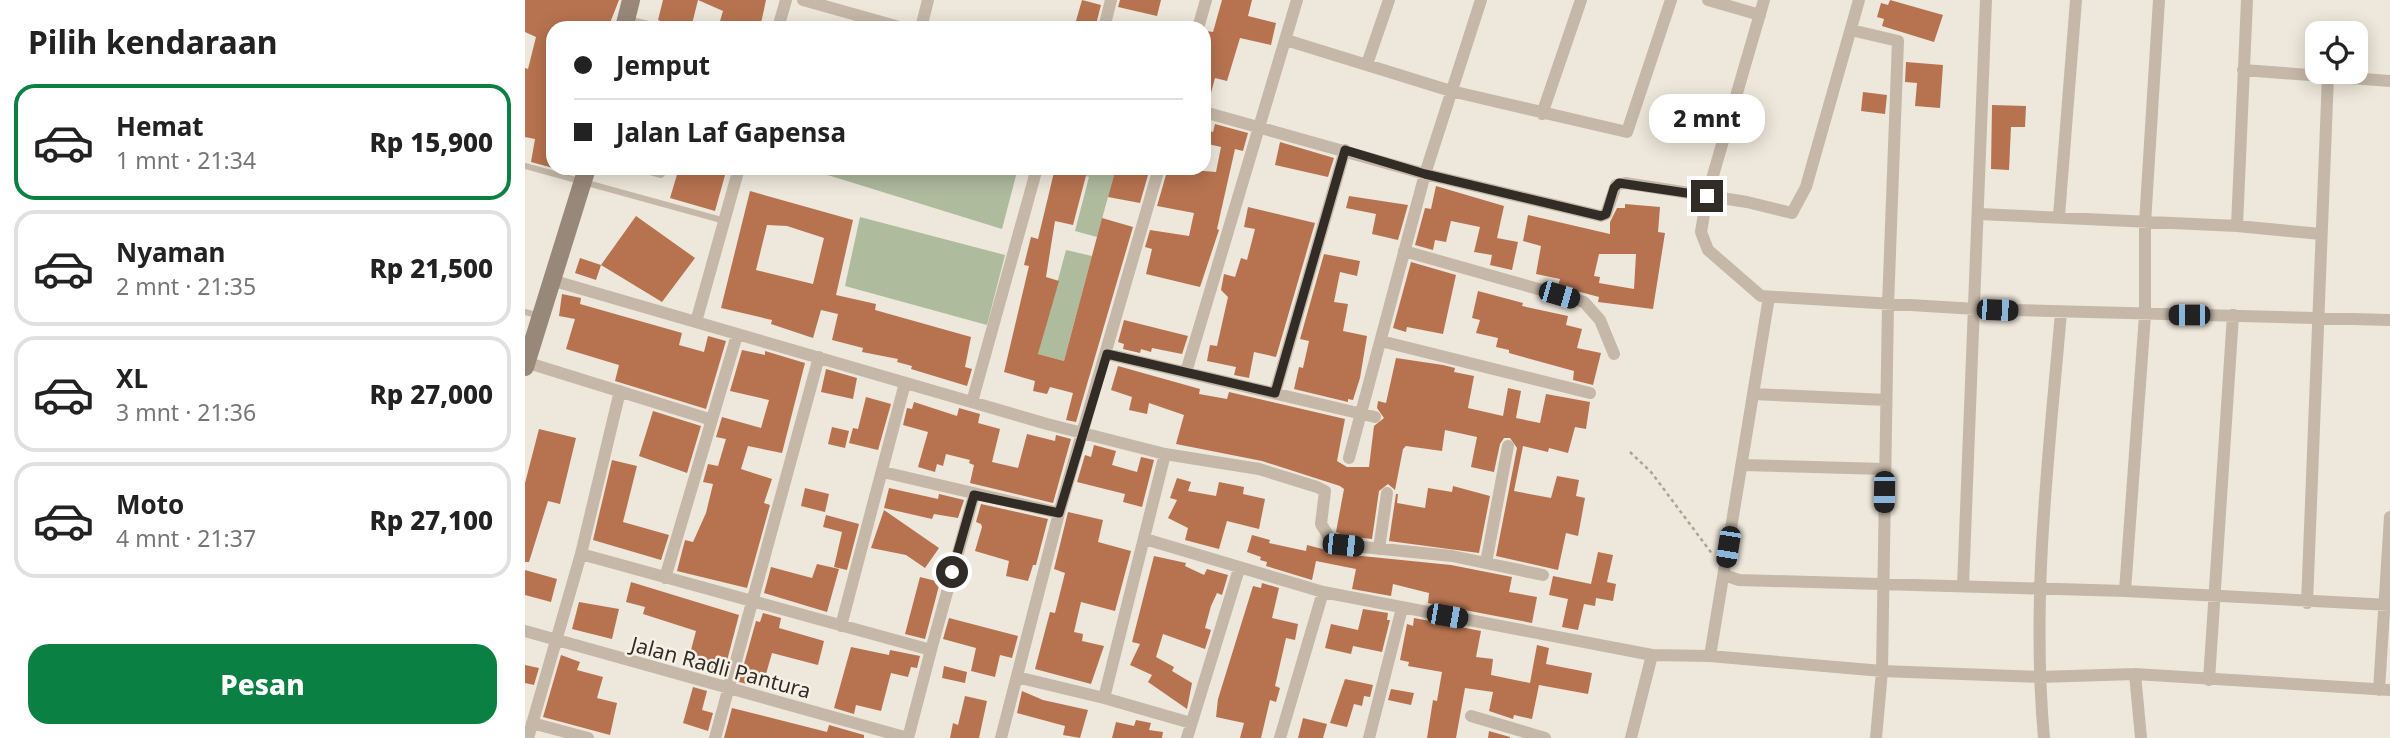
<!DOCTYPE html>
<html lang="id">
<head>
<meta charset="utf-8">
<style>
  :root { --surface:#fff; --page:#f6f6f6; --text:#222; --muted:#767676; --line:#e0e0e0; --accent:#0b8043 }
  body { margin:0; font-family:"Noto Sans",sans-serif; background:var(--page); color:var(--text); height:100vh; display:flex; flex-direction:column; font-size:26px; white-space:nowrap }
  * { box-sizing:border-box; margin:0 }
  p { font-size:23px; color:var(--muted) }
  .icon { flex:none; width:38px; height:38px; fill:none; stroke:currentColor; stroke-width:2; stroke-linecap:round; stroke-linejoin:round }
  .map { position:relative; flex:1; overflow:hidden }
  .panel { display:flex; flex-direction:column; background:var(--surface); width:525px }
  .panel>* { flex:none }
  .guide { position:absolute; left:21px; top:21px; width:665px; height:154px; border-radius:21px; box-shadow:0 4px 18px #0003; display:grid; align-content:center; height:154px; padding:0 28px; background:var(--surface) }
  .tools { position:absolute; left:1780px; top:21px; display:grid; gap:14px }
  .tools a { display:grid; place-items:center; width:63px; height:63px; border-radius:14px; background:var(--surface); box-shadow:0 4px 18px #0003; font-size:35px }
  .end { position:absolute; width:32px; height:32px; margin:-16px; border:9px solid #322c27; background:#fff; box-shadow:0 0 0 4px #fff }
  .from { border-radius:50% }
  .bubble { position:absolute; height:49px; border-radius:21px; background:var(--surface); box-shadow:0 4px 18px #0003; font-size:23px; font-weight:800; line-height:49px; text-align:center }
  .car { position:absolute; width:21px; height:42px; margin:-21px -10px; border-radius:9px; box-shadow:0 0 5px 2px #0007; background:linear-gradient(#222 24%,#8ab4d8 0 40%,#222 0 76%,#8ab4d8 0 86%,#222 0) }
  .guide b { display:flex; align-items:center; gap:24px; height:66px; font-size:26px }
  .guide b+b { border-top:2px solid var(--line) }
  .guide i { width:18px; height:18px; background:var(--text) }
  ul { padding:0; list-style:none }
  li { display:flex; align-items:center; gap:21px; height:116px; margin:0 14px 10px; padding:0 14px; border:4px solid var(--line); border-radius:21px }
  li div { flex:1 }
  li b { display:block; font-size:26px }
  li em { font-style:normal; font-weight:800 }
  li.active { border-color:var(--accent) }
  li>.icon { width:63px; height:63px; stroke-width:1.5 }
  h2 { padding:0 28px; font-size:32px; line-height:84px }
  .action { display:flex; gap:14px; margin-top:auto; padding:14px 28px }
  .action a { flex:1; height:80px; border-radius:21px; background:var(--accent); color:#fff; font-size:28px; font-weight:800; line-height:80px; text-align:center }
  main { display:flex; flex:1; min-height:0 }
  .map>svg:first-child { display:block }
</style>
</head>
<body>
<main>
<section class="panel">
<h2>Pilih kendaraan</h2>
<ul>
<li class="active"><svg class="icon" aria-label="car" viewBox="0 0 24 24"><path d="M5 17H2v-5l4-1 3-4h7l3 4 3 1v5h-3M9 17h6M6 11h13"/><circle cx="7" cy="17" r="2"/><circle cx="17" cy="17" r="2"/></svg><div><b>Hemat</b><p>1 mnt · 21:34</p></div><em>Rp 15,900</em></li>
<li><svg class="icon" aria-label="car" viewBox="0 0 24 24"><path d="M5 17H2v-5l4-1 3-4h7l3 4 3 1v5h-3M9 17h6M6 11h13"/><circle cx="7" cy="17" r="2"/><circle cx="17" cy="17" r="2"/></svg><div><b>Nyaman</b><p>2 mnt · 21:35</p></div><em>Rp 21,500</em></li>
<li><svg class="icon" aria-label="car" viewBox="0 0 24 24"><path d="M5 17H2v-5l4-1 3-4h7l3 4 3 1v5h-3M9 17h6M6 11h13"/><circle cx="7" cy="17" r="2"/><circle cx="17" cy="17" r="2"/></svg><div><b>XL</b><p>3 mnt · 21:36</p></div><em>Rp 27,000</em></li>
<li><svg class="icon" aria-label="car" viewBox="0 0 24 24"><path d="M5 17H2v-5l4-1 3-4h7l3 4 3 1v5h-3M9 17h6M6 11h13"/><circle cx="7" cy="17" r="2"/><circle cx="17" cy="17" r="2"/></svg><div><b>Moto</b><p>4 mnt · 21:37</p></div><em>Rp 27,100</em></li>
</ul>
<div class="action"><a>Pesan</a></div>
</section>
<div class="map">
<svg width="1865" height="738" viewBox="0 0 1865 738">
  <rect width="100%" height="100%" fill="#eee7db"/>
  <path fill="#aebb9d" d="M280,168H493L477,229Z
    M563,168H591L572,237L550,231L564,177L561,176Z
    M335,217L480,255L462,325L320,286Z
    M541,250L567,256L539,361L513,354Z"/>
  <path fill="#b77350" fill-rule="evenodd" d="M0,0H94L83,28H28V168L6,162L10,139L0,137V68L3,69L11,37L0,32Z
    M138,0H173L166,28H149L133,20Z
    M173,0H241L235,28H193L198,11Z
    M557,0L576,5L570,28H549Z
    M595,0H636L632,16L593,7Z
    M697,0H727L723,16L751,23L746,45L715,38L702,81L690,78L683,104L679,103V34L681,31L688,32Z
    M1365,0L1418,15L1409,42L1357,26L1359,19L1352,17L1356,3L1363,5Z
    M1381,62L1418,65L1415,108L1390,106L1392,83L1380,82Z
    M1338,92L1362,95L1360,114L1336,111Z
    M1467,105L1501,106L1500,127H1486L1484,170L1466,169Z
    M690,124L723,133L718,151L710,149L692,229L694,230L675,287L621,274L627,249L620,247L625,230L664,236L669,213L632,206L643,168L691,172L696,147L679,143V130L688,132Z
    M755,142L809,158L803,177L750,165Z
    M154,168H202L190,211L145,198Z
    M530,168H563L548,225L530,221L521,277L534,281L513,354L539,361L577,218L608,227L551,422L541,420L548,393L525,387L522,394L508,391L510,381L479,372L504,266L499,265L506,237L513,239Z
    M591,168H625L615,203L583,197Z
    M911,186L979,206L972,238L993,242L987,270L965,265L967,255L949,252L955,227L926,221L921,242L910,240L908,250L890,245L900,208L906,209Z
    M225,191L328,220L311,295L351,304L350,310L446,337L440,367L447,369L442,386L386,369L387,366L372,362L373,359L337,352L338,348L307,340L313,314L296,310L288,338L246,324L247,320L196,308ZM242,225L262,226L299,238L288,284L231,270Z
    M824,196L883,205L873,240L847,234L851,214L821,208Z
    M1100,204L1135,207L1133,232L1140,233L1128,309L1073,302L1074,297L1033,286L1035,279L1011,274L1016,246L998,241L1003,215L1085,234V222L1092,208H1100ZM1074,254H1111L1109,289L1074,283L1075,277L1069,276Z
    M723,207L790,223L751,357L729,352L724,378L709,375L711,367L682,361L685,345L692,346L703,297L696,290L699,274L710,277L716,258L722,260L730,229L719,227Z
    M111,216L170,258L137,302L76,265Z
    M799,254L835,261L832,276L815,272L809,302L823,304L818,331L842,336L835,378L828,400L823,399V402L769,389L774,367L778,368L784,341L775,339Z
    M55,258L76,265L71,280L50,273Z
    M886,262L931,275L918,334L882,327L881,332L868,328Z
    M953,291L998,303L997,306L1043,316L1041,325L1057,329L1052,348L1076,353L1068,385L1048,380L1049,371L984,353V350L971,347L973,338L951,333L955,320L947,318Z
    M37,294L56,298L55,304L157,333L154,345L179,352L183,336L201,341L181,409L90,381L94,365L41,349L50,319L34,316Z
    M599,320L663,336L657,354L627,348L626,352L616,349L615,353L598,349L599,344L593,342Z
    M217,350L240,355V351L280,363L257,453L223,446L216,469L247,479L239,503L245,505L222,588L152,571L160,540L168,542L181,513L188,484L178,482L183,464L193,466L201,439L191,437L197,417L236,428L244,400L205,391Z
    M871,358L918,365L930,368L929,372L949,376L943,408L978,416L983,388L996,391L991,418L1015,423L1021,394L1065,402L1061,429L1050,427L1043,453L1024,448L1023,452L998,446L989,491L1026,498L1032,476L1054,480L1051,496L1060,498L1053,536L1041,533L1033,570L971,556L992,448L985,438H979L975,444L969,472L946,467L952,437L920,430L917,451L881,446L878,449L870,490L863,484L854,491L847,539L820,536L811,532L819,489L815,486L737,461L651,444L659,415L624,403L622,414L604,410L607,397L586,390L593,366L675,389L674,394L702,399L704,392L820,419L812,461L822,467H844L849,426L859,418L852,408L853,401L861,403Z
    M301,369L332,378L328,399L296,392Z
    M341,397L366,404L353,450L324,443L328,428L333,429Z
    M389,402L432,416L434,408L455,414L453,423L475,429L467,462L493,468L502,434L530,441L531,435L546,439L528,503L445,483L449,465L444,463L445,460L421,454L418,466L412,464L410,472L393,467L403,432L378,425L382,408L387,409Z
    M128,411L176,426L162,473L114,456Z
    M307,427L324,431L320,448L303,444Z
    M14,429L51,438L35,504L23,501L4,562H0V483Z
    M569,445L591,451L587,465L612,472L616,457L629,460L617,507L598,502L600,494L552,482L560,455L566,457Z
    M87,460L112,466L98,522L144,535L136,560L68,540Z
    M652,478L666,482L663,491L691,496L694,482L719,487L718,494L740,499L734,529L702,521L694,549L660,540L663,528L643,518L652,500L645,498Z
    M928,486L965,496L954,553L864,541L871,494H873L872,503L900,508L903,488L927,492Z
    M280,488L304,494L300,512L276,506Z
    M364,488L413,499L414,494L439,500L433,518L409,514L407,519L359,508Z
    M456,504L523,519L511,565H508L503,581L481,576L484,561L450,551L457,527L456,524L451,522Z
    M359,510L414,548L400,568L381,555L346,548Z
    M543,512L578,520L573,542L606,551L590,611L556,602L549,632L558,634L557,641L579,646L566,684L510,669L525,612L530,613L540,573L529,569Z
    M301,515L334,524L322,570L309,567L317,532L298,527Z
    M727,535L745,540L744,543L781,551L782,545L817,554L926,565L987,577L984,592L1012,597L1007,623L903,603L904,593L868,584L866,596L827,589L831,569L791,561L787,580L741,566L742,562L735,560L736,557L722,552Z
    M1073,552L1088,555L1082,582L1091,584L1088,601L1071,598L1070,606L1059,604L1053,630L1037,627L1043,599L1024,595L1028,576L1066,584Z
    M629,556L661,563L660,566L679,575L682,569L703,575L697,595L692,593L686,606L680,628L686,630L680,649L638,634L631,657L649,667L647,671L667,683L662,709L623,682L627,675L605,665L615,644L607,642Z
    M292,564L314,569L302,612L239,593L246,567L287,578Z
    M0,570L32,579L26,602L0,595Z
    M395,577L415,582L400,639L380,634Z
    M106,582L214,615L198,676L162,665L171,631L118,614L120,607L101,602Z
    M737,583L754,588L747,618L773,624L770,640L761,638L750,686L755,688L751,702L745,700L736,738H715L719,723L691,717L693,699L728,586L736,588Z
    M54,602L94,609L87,639L47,629Z
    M838,609L863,613L862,620H865L857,652L828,646L826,654L800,648L806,624L833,630Z
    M238,613L256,618L254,628L299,641L293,665L247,653L237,688L214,682L231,621L235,622Z
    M424,618L493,636L487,658L475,655L470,677L446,671L451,648L418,639Z
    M889,618L956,631L951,657L968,659L966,675L1005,683L1012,645L1024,648L1021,664L1067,673L1063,694L1014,685L1007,719L989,715L988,719L964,711L968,692L940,688L931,738H902L908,700L912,701L917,672L883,666L884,662L875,660L882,624L888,626Z
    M326,647L364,655L365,650L395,656L392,668L386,667L383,677L366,673L356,711L331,705L329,714L309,708Z
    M36,655L55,662L52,670L78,677L72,698L92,703L85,735L18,717Z
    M0,665L14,668L9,685L0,683Z
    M419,666L442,672L440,683L417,678Z
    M820,679L848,685L845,697L839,696L837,706L829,704L822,727L805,723Z
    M168,687L182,691L177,710L188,713L183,731L158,723Z
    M866,689L889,693L886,705L863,700Z
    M497,691L518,700L563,710L555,738L538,735L540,726L492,713Z
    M440,696L462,701L454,738H425L428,723L433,725Z
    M207,708L302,732L304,725L339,735V738H199Z
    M778,718L802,724L798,738H773Z
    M611,720L626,723L624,730L638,732L637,738H587L591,722L609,726Z
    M964,731L985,737V738H963Z"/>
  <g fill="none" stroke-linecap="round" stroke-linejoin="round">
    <path stroke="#b0a293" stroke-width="2.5" stroke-dasharray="3.5 3.5" stroke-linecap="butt" d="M1105,452L1126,472L1188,555"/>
    <path stroke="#c5b8a8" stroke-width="6" d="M102,19L141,28
      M0,166L200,221
      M111,168L136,175L142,168
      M0,312L15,316"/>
    <path stroke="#c5b8a8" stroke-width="12" d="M278,0L378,28
      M1183,0L1235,15
      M1239,0L1182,196L1176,232L1183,250L1236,296L1451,309L1865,320
      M253,28L261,0
      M396,28L403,0
      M579,28L586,0
      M673,28L681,0
      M1326,30L1373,41L1363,305L1357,671L1351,738
      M761,40L926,91L1102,132L1146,0
      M842,64L864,0
      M1718,70L1865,81
      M679,112L900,174L1076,216L1081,214L1091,185L1100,183L1222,202L1267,213L1281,187L1334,0
      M1017,114L1056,0
      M1454,214L1712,226L1796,234
      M1534,216L1551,0
      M1712,226L1722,0
      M879,251L1059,302L1075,320L1089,354
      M26,280L522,424L640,454L734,469L792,487L800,491L796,524L807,542L818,545L927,556L1018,575
      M171,322L214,168
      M856,341L1065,393
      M582,354L850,417
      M0,362L187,420
      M661,372L772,0
      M750,393L820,150
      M1228,394L1361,400
      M447,402L512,168
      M824,458L900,174L956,0
      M1217,465L1359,469
      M358,472L534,513
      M620,539L798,592L1127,655L1185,656L1357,671L1514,677L1610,674L1865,690
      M854,549L862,493
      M56,554L95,391
      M961,563L983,446
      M1199,575L1214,580L1600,591L1865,605
      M140,578L212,335
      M1438,586L1461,0
      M1600,591L1620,315V223L1634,0
      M1782,603L1803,76
      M316,626L380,383
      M0,631L383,738
      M406,650L449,495
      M1185,656L1244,297
      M1610,674L1616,738
      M492,677L579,698L640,454
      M1684,680L1708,315
      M1854,690L1865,517
      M579,698L666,723
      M946,716L1020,738
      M7,723L63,738
      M3,738L56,554L406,650L383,738
      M190,738L294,357
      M476,738L534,513L634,168
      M662,738L714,569
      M755,738L798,592
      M844,738L877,608
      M1106,738L1127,655
      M1519,738C1506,596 1524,454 1536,312"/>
    <path stroke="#98887a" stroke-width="18" d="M99,28L106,0
      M0,367L62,168"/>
  </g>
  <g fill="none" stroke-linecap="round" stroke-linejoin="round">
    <path stroke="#322c27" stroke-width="9" d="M427,572L449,495L534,513L582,354L750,393L820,150L900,174L1076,216L1081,214L1089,188L1094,183L1182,196"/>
  </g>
  <g text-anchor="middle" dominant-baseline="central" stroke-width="5" stroke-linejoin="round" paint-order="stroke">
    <g font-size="21" fill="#322c27" stroke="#f6f1e6">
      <text transform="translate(196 667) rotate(15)">Jalan Radli Pantura</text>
    </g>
  </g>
</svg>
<div class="tools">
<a><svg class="icon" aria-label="locate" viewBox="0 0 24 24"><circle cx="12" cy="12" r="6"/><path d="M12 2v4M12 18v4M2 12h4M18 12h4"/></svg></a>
</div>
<i class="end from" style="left:427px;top:572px"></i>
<i class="end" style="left:1182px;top:196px"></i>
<div class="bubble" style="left:1124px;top:94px;width:116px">2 mnt</div>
<i class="car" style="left:1034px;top:295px;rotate:106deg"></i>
<i class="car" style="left:1472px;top:310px;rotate:92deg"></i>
<i class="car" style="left:1664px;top:315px;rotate:270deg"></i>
<i class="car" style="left:1359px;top:492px;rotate:181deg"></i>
<i class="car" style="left:818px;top:545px;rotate:96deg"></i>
<i class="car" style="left:1203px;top:547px;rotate:189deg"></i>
<i class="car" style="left:922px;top:616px;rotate:100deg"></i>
<div class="guide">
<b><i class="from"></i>Jemput</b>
<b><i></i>Jalan Laf Gapensa</b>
</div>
</div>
</main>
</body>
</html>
